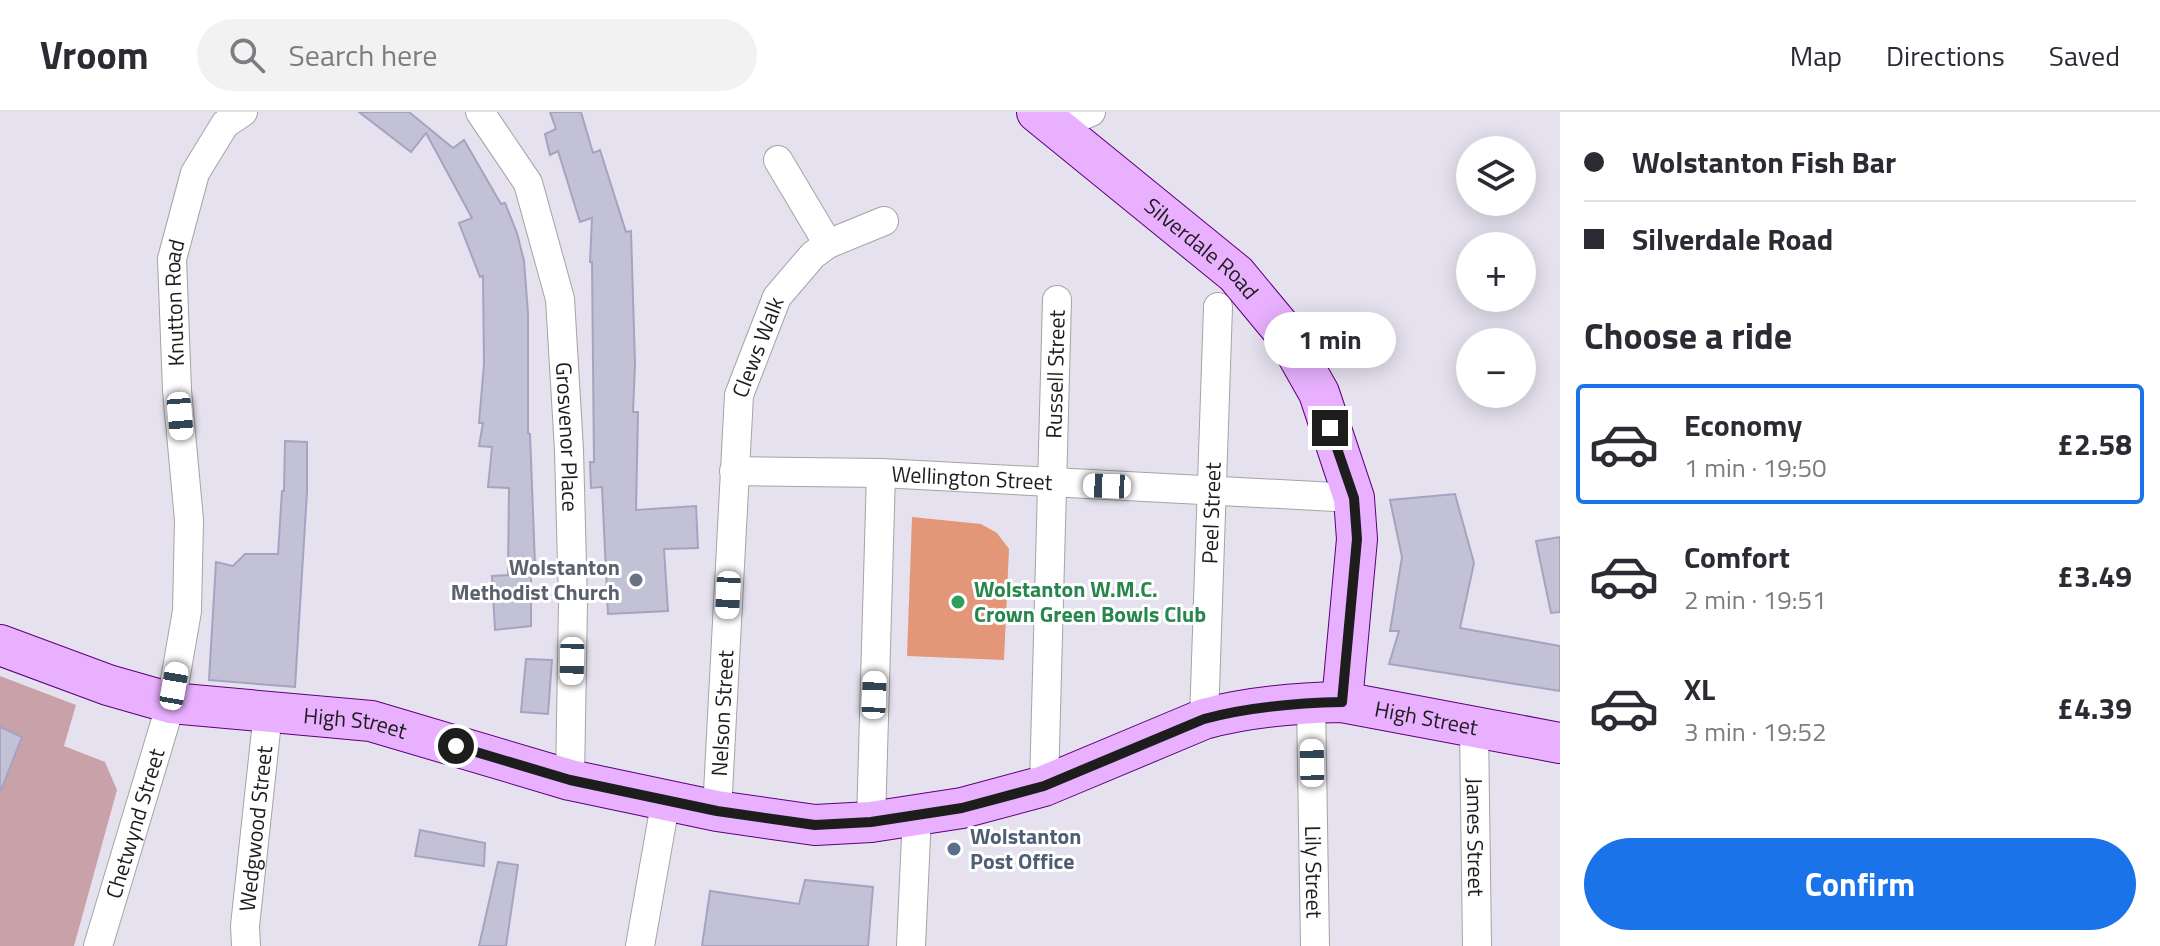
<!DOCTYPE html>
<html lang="en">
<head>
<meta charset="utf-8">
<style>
  :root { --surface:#fff; --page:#f2f2f3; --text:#2b2b33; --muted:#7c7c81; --line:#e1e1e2; --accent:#1a73e8 }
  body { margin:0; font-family:"Titillium Web",sans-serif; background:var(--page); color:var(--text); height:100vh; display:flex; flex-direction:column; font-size:30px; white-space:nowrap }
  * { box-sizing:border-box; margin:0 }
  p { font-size:26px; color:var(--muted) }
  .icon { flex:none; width:44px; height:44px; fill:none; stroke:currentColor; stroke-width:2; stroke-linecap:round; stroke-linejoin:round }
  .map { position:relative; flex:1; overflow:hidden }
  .details { display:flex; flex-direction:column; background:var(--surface); width:600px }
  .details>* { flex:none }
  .guide { display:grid; align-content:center; height:176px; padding:0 24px; background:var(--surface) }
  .fabs { position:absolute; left:1456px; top:24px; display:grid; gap:16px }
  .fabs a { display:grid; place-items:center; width:80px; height:80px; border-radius:50%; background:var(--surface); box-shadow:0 4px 20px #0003; font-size:40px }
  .end { position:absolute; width:36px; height:36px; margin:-18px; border:10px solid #1d1d1d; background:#fff; box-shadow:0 0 0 4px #fff }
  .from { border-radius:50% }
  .bubble { position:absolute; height:56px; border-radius:28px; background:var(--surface); box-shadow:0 4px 20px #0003; font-size:26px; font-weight:700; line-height:56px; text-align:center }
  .car { position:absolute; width:24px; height:48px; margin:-24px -12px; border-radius:10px; box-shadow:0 0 6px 2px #0007; background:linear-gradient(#fff 24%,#345 0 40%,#fff 0 76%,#345 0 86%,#fff 0) }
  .guide b { display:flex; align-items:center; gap:28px; height:76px; font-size:30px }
  .guide b+b { border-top:2px solid var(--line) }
  .guide i { width:20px; height:20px; background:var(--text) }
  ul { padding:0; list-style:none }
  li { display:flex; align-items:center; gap:24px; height:120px; margin:0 16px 12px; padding:0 8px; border:4px solid transparent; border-radius:8px }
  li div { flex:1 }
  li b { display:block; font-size:30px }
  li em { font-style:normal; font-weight:700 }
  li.selected { border-color:var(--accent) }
  li>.icon { width:72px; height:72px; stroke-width:1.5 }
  h2 { padding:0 24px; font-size:36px; line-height:96px }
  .cta { display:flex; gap:16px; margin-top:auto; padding:16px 24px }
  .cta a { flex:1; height:92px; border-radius:48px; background:var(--accent); color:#fff; font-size:32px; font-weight:700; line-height:92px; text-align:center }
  header { display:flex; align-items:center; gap:48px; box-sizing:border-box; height:112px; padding:0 40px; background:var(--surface); border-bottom:2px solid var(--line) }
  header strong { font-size:38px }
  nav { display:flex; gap:44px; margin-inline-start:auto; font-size:28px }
  .search { width:560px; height:72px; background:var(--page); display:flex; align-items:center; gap:20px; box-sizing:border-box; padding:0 28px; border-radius:44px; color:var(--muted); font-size:30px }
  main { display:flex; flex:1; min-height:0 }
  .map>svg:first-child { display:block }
</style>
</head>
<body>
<header>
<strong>Vroom</strong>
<div class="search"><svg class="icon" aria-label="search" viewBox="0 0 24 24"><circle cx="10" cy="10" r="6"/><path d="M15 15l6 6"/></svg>Search here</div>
<nav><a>Map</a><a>Directions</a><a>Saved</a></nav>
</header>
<main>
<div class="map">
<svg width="1560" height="834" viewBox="0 0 1560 834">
  <rect width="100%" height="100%" fill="#e6e1ef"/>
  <path fill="#c9a1a8" d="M0,564L76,593L64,634L105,650L117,678L74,834H0Z"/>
  <path fill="#e49679" d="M912,405L981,412L997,421L1009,437L1004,548L907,544Z"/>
  <path fill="#c3c1d6" stroke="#a6a3c1" stroke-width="2" d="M359,0H409L453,36L464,28L501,92L505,91L517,121L524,149L528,201V321L530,322L535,453H531V514L495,518L492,464L508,463L509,376L488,375L492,335L479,334L483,311H479L484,252L483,164L480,165L459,111L472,106L426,21L411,40Z
    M550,0H581L593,41L600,38L626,120L631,119L635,252L633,300H638L636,398L696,394L698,436L664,437L668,499L608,502L602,375L591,376L590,350H594L592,150H590L592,106L580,110L558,39L550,43L545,22L556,17Z
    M285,329L307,330V380L295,575L209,568L216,450L233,454L245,442H278L282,379H284Z
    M1455,382L1474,451L1460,516L1560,534V579L1389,552L1399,519H1390L1402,445L1390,388Z
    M1560,425V500L1551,501L1536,429Z
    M526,547L552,548L548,602L521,600Z
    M0,615L22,625L1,678H0Z
    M420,718L485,731L484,754L415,744Z
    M498,750L518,753L506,834H479Z
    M805,768L873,775L868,834H702L710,779L799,792Z"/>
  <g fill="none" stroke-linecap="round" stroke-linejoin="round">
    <defs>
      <g id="minor">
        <path id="s1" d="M480,0L528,71L560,187L569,338L573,490L570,668"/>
        <path d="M1056,14L1091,0"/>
        <path d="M778,48L828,132"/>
        <path id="s2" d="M734,359L881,361L1354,386"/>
        <path id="s3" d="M1311,590L1315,834"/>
        <path id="s4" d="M1204,607L1218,195"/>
        <path id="s5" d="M1474,615L1477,834"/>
        <path id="s6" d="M1044,674L1057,188"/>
        <path id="s7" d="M717,699L739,283L777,185L813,143L828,132L884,109"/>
        <path d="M871,710L881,361"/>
        <path id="s8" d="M98,834L171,591L187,499L189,408L177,278L172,147L195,61L225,12L243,0"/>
        <path id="s9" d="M246,834L245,814L268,600"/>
        <path d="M640,834L666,687"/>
        <path d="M911,834L917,703"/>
      </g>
      <g id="secondary">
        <path id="s10" d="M1037,0L1236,162L1285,221L1319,281L1354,386L1357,427L1342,590"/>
        <path id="s11" d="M0,533L108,573L171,591L371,609L570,668L717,699L815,713L871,710L962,696L1044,674L1204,607C1248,595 1295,591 1342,590L1560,631"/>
      </g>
    </defs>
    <use href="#minor" stroke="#a4a4a4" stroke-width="30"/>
    <use href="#secondary" stroke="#5c0077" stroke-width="42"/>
    <use href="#minor" stroke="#fff" stroke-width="28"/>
    <use href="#secondary" stroke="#e8b0fe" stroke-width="40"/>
  </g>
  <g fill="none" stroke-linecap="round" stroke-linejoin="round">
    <path stroke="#1d1d1d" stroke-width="10" d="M456,634L570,668L717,699L815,713L871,710L962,696L1044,674L1204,607C1248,595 1296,591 1342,590L1357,427L1354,386L1330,316"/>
  </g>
  <circle fill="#6b7280" stroke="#fff" stroke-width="3" cx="636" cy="468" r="8"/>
  <circle fill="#2e9e5b" stroke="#fff" stroke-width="3" cx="958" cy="490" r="8"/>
  <circle fill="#5c6f8a" stroke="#fff" stroke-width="3" cx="954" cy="737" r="8"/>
  <g text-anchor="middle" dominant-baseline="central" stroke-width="6" stroke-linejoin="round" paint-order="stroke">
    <g font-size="22" fill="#1d1d1d" stroke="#fff">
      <text stroke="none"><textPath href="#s10" startOffset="214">Silverdale Road</textPath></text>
      <text stroke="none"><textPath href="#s8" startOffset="656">Knutton Road</textPath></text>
      <text stroke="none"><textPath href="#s7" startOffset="468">Clews Walk</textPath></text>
      <text stroke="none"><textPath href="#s6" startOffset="412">Russell Street</textPath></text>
      <text stroke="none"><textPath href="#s1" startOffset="344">Grosvenor Place</textPath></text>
      <text stroke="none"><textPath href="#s2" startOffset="238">Wellington Street</textPath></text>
      <text stroke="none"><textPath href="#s4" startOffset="206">Peel Street</textPath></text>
      <text stroke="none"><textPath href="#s7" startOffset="98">Nelson Street</textPath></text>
      <text stroke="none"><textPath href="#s11" startOffset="1470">High Street</textPath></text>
      <text stroke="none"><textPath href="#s11" startOffset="366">High Street</textPath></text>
      <text stroke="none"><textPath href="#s8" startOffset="128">Chetwynd Street</textPath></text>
      <text stroke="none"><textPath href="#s9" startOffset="118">Wedgwood Street</textPath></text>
      <text stroke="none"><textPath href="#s5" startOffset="110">James Street</textPath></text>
      <text stroke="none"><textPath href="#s3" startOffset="170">Lily Street</textPath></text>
    </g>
    <g font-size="22" font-weight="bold" fill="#5b616d" stroke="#fff" text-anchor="end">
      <text x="620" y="455">Wolstanton<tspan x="620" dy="25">Methodist Church</tspan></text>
    </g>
    <g font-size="22" font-weight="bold" fill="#27864d" stroke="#fff" text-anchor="start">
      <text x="974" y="477">Wolstanton W.M.C.<tspan x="974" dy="25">Crown Green Bowls Club</tspan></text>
    </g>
    <g font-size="22" font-weight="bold" fill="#4e5e75" stroke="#fff" text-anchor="start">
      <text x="970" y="724">Wolstanton<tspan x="970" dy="25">Post Office</tspan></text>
    </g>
  </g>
</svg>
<div class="fabs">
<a><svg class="icon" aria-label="layers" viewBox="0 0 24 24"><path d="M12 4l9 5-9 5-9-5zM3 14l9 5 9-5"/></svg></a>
<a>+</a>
<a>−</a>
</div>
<i class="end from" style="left:456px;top:634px"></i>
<i class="end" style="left:1330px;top:316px"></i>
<div class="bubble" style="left:1264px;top:200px;width:132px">1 min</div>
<i class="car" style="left:180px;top:304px;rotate:175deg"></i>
<i class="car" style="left:1107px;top:374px;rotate:272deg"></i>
<i class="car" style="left:728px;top:483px;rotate:183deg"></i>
<i class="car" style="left:572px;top:549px;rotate:181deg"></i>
<i class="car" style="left:174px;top:574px;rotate:10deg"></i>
<i class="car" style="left:874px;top:583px;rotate:2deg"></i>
<i class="car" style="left:1312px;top:651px;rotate:359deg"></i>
</div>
<section class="details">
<div class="guide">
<b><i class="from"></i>Wolstanton Fish Bar</b>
<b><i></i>Silverdale Road</b>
</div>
<h2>Choose a ride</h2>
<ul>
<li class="selected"><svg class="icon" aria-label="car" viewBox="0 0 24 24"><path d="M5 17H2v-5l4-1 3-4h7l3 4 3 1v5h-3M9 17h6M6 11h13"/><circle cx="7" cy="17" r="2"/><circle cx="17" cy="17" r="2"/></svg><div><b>Economy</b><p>1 min · 19:50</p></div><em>£2.58</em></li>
<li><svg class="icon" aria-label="car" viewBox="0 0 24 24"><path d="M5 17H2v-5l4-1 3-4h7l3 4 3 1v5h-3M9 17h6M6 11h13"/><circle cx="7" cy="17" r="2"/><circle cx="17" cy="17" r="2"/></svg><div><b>Comfort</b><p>2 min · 19:51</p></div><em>£3.49</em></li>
<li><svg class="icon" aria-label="car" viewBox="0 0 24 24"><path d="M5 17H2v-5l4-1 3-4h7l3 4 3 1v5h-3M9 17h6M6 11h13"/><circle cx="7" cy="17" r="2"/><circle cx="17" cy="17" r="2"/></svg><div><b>XL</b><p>3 min · 19:52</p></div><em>£4.39</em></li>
</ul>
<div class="cta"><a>Confirm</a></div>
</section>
</main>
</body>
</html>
